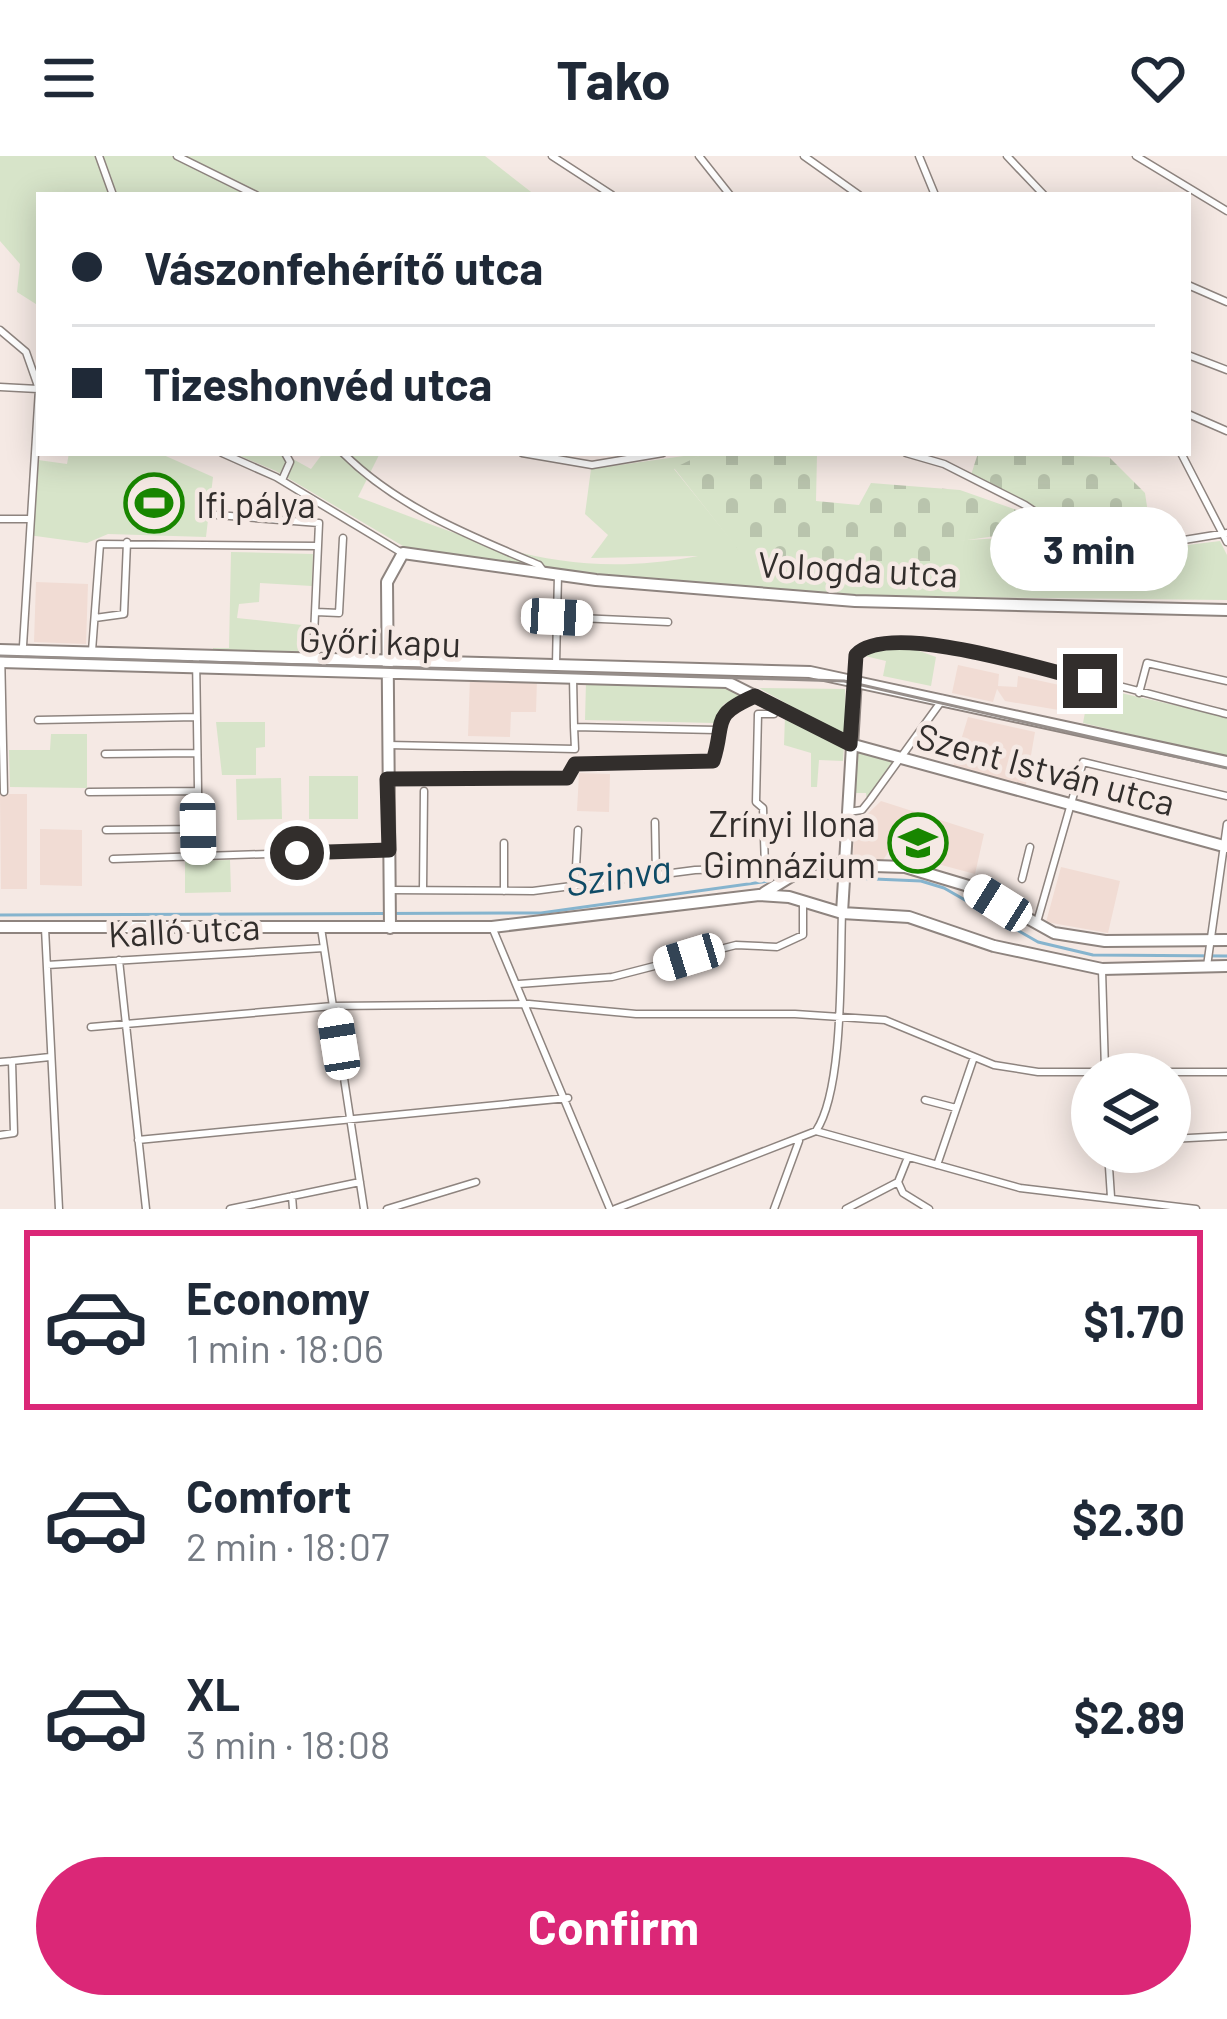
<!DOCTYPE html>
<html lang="en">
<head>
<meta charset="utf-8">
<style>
  :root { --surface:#fff; --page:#f6f6f7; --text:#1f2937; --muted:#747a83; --line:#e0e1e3; --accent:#db2777 }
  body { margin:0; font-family:Barlow,sans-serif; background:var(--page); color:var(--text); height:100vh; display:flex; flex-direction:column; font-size:45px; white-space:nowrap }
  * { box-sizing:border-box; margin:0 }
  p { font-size:39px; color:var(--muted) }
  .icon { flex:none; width:66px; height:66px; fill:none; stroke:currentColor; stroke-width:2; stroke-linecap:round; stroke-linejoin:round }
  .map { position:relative; height:1053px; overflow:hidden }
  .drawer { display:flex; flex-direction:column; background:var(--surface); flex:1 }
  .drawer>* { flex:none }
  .guide { position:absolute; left:36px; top:36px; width:1155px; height:264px; border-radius:0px; box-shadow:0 6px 30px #0003; display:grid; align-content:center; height:264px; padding:0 36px; background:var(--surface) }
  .buttons { position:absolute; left:1071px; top:897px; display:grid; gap:24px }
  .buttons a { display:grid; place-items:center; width:120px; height:120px; border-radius:50%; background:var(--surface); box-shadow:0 6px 30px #0003; font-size:60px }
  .end { position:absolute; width:54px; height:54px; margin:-27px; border:15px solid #322e2c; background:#fff; box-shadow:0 0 0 6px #fff }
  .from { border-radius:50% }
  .bubble { position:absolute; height:84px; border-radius:42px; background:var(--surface); box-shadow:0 6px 30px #0003; font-size:39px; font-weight:700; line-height:84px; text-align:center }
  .car { position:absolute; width:36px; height:72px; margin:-36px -18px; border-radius:15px; box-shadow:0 0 9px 3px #0007; background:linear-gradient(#fff 24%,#345 0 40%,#fff 0 76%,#345 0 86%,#fff 0) }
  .guide b { display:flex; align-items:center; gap:42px; height:114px; font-size:45px }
  .guide b+b { border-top:3px solid var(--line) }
  .guide i { width:30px; height:30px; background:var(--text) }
  ul { padding:21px 0 0; list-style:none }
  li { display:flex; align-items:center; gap:36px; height:180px; margin:0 24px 18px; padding:0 12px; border:6px solid transparent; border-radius:0px }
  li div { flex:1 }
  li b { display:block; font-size:45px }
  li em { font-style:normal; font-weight:700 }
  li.selected { border-color:var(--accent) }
  li>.icon { width:108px; height:108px; stroke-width:1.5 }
  .cta { display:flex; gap:24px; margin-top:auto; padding:24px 36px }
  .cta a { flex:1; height:138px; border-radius:72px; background:var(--accent); color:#fff; font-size:48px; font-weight:700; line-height:138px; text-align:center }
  header { display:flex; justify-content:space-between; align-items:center; height:156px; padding:0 36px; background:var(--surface); font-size:54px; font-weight:700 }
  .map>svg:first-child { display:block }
</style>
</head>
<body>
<header><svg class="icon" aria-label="menu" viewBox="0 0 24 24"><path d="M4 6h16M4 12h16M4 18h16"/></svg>Tako<svg class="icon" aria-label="heart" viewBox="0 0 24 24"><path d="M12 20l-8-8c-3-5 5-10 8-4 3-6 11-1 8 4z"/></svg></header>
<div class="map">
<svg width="1227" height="1053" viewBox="0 0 1227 1053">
  <defs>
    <pattern id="cemetery-stones" width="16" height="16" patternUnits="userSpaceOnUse" patternTransform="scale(3)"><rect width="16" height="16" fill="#d7e4c9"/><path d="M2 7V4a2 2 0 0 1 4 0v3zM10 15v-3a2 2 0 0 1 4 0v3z" fill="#b9c4ad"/></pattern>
  </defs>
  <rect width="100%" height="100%" fill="#f5e9e4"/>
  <path fill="#f1dcd4" d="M36,426L88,428L86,488L34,486Z
    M958,509L999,518L998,530L1017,531L1018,520L1087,535L1082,558L1005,545L997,533L993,546L952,537Z
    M470,521L537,523L536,556H511L510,581L468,580Z
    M968,561L1035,576L1025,634L952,614Z
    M579,617L610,618L609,656L577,655Z
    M0,638H27V733H1Z
    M881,645L984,678L975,718L889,695L883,704L853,703L854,671Z
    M40,673L82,674V730L40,729Z
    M1061,711L1120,725L1108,777L1046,766Z"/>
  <path fill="#d7e4c9" d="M0,0H485L535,39H39V150L17,136L20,108L0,85Z
    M69,297H159L213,321L206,381L108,378L87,387L28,379L31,303L67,308Z
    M233,297H282L311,313L323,297H380L358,341C482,387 562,426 698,400L591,402L608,379L585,358L591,313L705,297L674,313L741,396L1003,382L1023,376L1031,359L1081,396L1106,399L1220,385L1227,399V444L856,440L571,416L408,393L276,315Z
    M231,396L313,398L312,430L260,427L259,446L239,448L237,462L311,470L309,502L213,496V492H229Z
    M881,491L911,492L936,501L931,530L883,520L886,505L865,500Z
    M586,526L728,530L747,541L724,548L714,567L585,564Z
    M1090,530L1227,561V601L1083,567Z
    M759,532L845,533L846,581Z
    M785,560L844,589L843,605L819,604L817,631H811V597L784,589Z
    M216,566H265V591L256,592V619H222Z
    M51,578H87V632L10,631L9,594H50Z
    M853,595L897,606L867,645L866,637H852Z
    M309,620H358V663H309Z
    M281,622L282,663L237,664L236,623Z
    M230,704L231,736L185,737V705Z"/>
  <path fill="url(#cemetery-stones)" d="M705,297L817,299L816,345L859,349L871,327L960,334L1031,359L1023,376L947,387L941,406C874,419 806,406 740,396L674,312Z
    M978,297L1109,301L1145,337L1149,364L1094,358L1093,364L1049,362L971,319Z"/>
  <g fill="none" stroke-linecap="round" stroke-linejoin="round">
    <path stroke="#86b4ce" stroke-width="3" d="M851,722L921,725L944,732L1038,786L1093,799L1227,800
      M797,723L841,722
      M0,759L541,757L776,724"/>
    <defs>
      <path id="street" d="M99,0L113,39
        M177,0L256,39
        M552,0L612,39
        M699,0L730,39
        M804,0L859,39
        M919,0L935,39
        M1007,0L1044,39
        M1136,0L1227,55
        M1188,129L1227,146
        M0,174L26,196L39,233L22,506
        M1188,199L1227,214
        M0,231L38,233
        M1188,258L1227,275
        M222,297L276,321L402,397
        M343,297C397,351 470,380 539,409L544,416
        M522,297L592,309L663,297
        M906,297L944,308L1025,349L1089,392L1129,393L1227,377
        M1181,297L1227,386
        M282,324L290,306L285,297
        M217,359L319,367L313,502
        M0,363H30
        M316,456L339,457L343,382
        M557,461L558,419
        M95,462L124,458L127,386
        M1,494L4,636
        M92,495L100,388L318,390
        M196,499L199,700
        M556,509L557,461L668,466
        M573,521L574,571
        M856,523L859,495C904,465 1163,543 1227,558
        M1139,537L1147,507L1227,525
        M38,564L197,561
        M388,589L575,593L574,571L716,574
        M105,598L197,597
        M391,623L567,622L575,608L713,605C726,565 709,560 755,540
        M89,636L198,635
        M848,656L862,654L870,644L943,543
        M655,666L656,720
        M106,674L198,673
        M113,703L389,694
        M765,711L763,652L756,646L758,558H774L778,552
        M1022,723L1030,691
        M575,730L578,674
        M423,733L424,635
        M390,734L533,735L695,714L799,711
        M504,735V687
        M1037,766L1083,606L1227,640
        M492,771L610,1053
        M45,772L59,1053
        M321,772L364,1053
        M119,804L146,1053
        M47,809L324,792
        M1207,810L1227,668
        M1102,814L1105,914
        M519,828L612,821L736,789L777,791L803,779V747
        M91,871L333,850L529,848L636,858H795L885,864L994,909L1038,916H1227
        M12,905L50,901
        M0,906L12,905L14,977L0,979
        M925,944L956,952
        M816,975L1020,1032L1196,1053
        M1170,983L1227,980
        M138,984L568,942
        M1108,996L1111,1041
        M937,1009L974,901
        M898,1026L903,1037L929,1053
        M292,1040L293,1053
        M230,1053L360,1026
        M387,1053L476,1026
        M615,1053L816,975C844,933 840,810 842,757
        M774,1053L799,985
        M846,1053L898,1026L908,1001"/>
      <path id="secondary" d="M0,494L810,516L1227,606
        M0,506L727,526L850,588L1227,691
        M764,737L811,708L905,711L972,731L1054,777L1105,785L1227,784
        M842,757L856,523
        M0,771H492L759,739L789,741L842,757L909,761L994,790L1102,813L1227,810
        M390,772L387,426L403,397L596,424L855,445L1227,454"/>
    </defs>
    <use href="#street" stroke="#8e847f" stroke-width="9"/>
    <use href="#secondary" stroke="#8e847f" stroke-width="14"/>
    <use href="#street" stroke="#fff" stroke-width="6"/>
    <use href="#secondary" stroke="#fff" stroke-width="10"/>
    <path stroke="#968e8a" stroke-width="3" d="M0,500L844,525L1227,612"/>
  </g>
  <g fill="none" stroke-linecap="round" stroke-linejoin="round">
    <path stroke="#322e2c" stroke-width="15" d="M297,697L389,694L387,623L567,622L575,608L713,605C726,566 709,560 755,540L850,588L856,499C888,464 1045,514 1090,525"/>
  </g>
  <defs>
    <symbol id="stadium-ring" viewBox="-11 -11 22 22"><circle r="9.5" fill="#f5e9e4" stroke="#188600" stroke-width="1.5"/><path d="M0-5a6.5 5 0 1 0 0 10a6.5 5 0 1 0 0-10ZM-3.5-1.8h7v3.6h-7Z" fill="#188600"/></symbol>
    <symbol id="school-ring" viewBox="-11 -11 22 22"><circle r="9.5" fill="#f5e9e4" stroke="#188600" stroke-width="1.5"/><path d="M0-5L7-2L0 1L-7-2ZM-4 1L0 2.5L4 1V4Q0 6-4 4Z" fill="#188600"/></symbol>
  </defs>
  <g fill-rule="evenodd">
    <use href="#stadium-ring" x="121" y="314" width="66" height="66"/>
    <use href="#school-ring" x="885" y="654" width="66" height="66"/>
  </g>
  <g text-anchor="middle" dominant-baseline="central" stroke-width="9" stroke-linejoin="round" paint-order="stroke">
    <g font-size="36" fill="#322e2c" stroke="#f5e9e4" text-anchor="start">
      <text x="196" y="347">Ifi pálya</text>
      <text x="876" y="666" text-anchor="end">Zrínyi Ilona<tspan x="876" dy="41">Gimnázium</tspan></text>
    </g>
    <g font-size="36" fill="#322e2c" stroke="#f5e9e4">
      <text transform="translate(858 412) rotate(3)">Vologda utca</text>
      <text transform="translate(380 484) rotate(2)">Győri kapu</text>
      <text transform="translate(1046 612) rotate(15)">Szent István utca</text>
      <text transform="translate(184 773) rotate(-3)">Kalló utca</text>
    </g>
    <g font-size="39" font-style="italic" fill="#0f4b66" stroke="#f5e9e4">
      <text transform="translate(618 718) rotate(-8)">Szinva</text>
    </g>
  </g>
</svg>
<div class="buttons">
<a><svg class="icon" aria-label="layers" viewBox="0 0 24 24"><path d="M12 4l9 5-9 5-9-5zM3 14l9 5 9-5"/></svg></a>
</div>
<i class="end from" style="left:297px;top:697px"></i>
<i class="end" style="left:1090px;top:525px"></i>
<div class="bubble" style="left:990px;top:351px;width:198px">3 min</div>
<i class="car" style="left:557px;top:461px;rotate:93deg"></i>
<i class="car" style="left:198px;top:673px;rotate:179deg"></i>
<i class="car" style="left:998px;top:747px;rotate:302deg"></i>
<i class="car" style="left:689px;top:801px;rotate:253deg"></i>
<i class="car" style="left:339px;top:888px;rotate:351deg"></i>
<div class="guide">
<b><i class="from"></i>Vászonfehérítő utca</b>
<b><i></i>Tizeshonvéd utca</b>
</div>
</div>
<section class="drawer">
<ul>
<li class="selected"><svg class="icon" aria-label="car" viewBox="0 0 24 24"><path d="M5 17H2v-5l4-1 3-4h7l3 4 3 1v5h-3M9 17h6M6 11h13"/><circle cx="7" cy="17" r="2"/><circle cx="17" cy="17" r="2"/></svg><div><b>Economy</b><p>1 min · 18:06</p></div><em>$1.70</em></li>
<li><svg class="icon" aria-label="car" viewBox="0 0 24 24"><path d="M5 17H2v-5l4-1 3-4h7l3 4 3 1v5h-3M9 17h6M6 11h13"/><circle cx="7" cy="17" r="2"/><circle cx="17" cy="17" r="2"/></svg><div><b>Comfort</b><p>2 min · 18:07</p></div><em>$2.30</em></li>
<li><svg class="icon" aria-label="car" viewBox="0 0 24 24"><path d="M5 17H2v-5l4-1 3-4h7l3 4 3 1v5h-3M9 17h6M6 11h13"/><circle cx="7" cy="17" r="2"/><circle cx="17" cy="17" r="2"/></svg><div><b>XL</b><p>3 min · 18:08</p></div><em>$2.89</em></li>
</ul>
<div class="cta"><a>Confirm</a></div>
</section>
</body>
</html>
